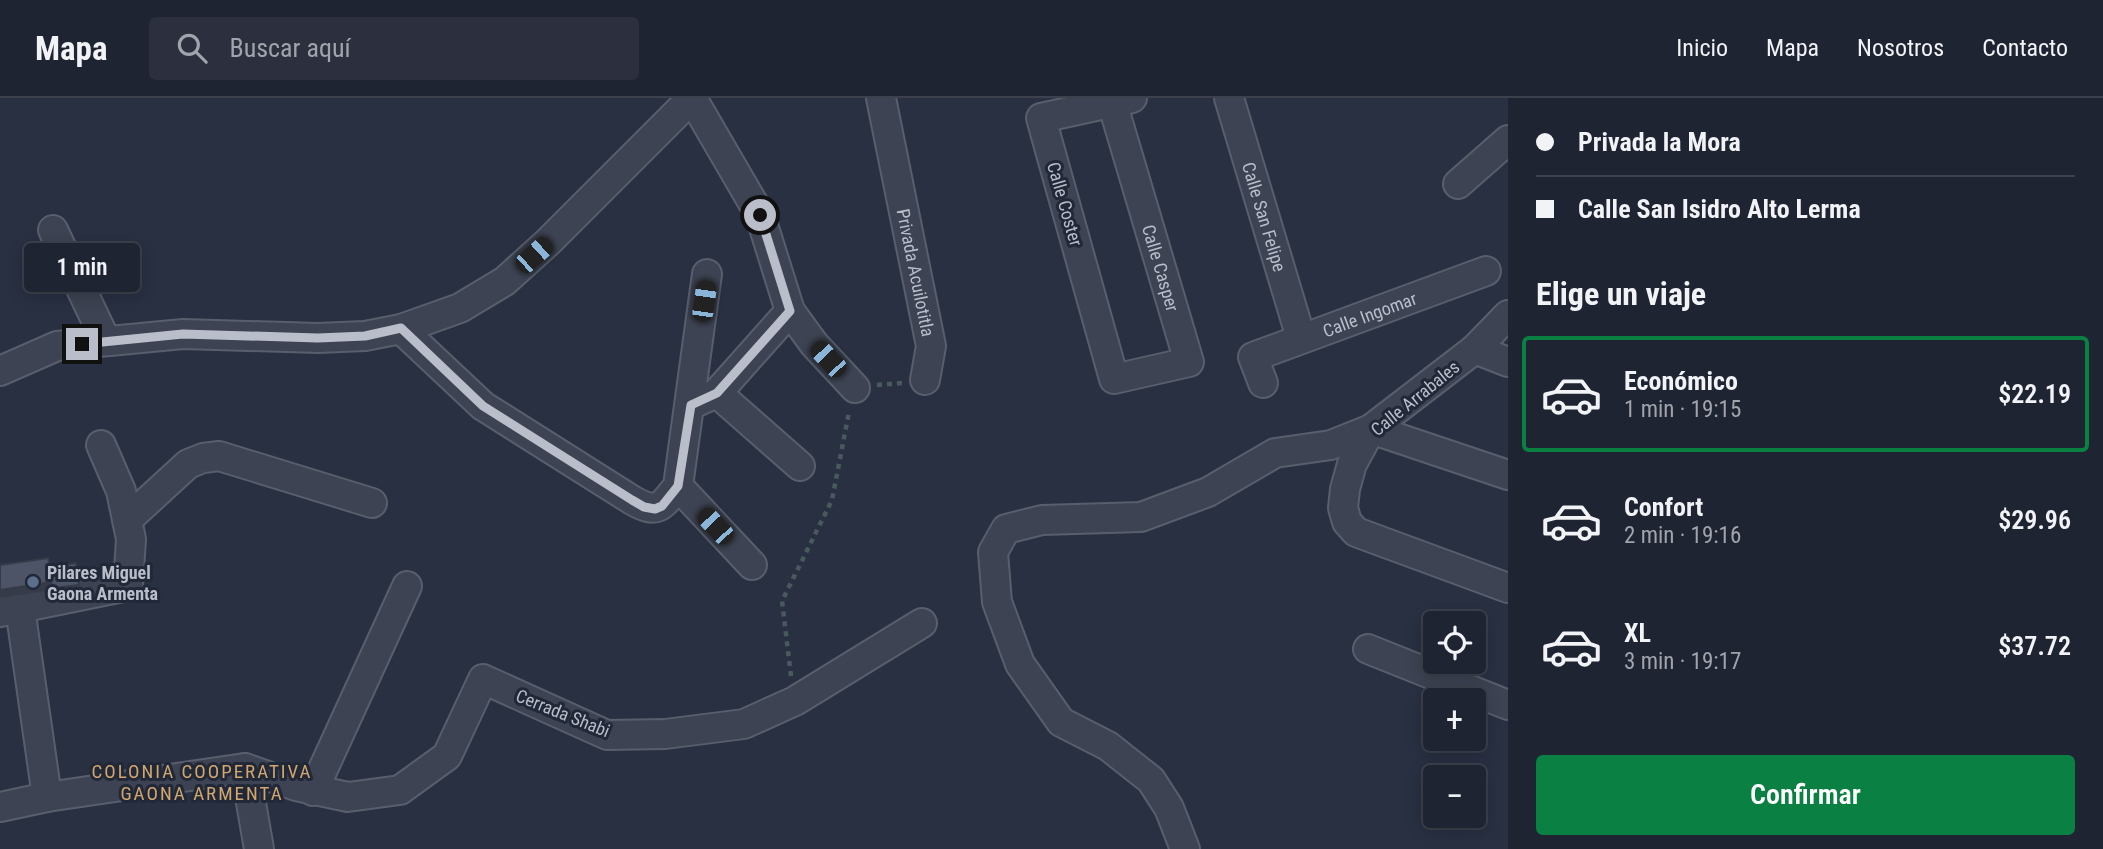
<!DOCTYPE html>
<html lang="es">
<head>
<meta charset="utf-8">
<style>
  :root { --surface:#1f2432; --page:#2c303e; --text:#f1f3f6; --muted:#a1a4ac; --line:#3c414d; --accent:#0b8043 }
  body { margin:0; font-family:"Roboto Condensed",sans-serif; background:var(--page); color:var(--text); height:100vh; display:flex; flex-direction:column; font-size:26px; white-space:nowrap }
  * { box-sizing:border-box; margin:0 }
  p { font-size:23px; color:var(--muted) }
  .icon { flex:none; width:38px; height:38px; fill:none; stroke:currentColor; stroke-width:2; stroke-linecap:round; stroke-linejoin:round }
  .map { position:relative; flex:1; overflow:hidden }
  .panel { display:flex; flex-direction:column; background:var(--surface); width:595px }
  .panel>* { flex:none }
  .top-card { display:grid; align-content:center; height:154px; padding:0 28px; background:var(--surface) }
  .tools { position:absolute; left:1423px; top:513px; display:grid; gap:14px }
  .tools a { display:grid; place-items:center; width:63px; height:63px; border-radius:7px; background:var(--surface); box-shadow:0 4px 18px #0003,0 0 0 2px var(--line); font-size:35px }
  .end { position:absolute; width:32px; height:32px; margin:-16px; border:9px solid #babecb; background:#111; box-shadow:0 0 0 4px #111 }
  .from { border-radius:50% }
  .bubble { position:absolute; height:49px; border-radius:7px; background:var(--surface); box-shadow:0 4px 18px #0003,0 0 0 2px var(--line); font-size:23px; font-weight:600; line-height:49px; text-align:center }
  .car { position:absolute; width:21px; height:42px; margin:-21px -10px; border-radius:9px; box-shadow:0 0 5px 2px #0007; background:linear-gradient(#222 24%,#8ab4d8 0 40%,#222 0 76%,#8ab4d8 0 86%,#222 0) }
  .top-card b { display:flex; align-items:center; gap:24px; height:66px; font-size:26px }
  .top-card b+b { border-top:2px solid var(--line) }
  .top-card i { width:18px; height:18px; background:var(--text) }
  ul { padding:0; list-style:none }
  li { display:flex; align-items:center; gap:21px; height:116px; margin:0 14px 10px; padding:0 14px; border:4px solid transparent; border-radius:7px }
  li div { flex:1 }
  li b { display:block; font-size:26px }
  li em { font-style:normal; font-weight:600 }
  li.current { border-color:var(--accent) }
  li>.icon { width:63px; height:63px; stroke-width:1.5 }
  h2 { padding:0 28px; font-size:32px; line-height:84px }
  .action { display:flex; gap:14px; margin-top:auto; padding:14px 28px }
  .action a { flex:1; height:80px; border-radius:7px; background:var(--accent); color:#fff; font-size:28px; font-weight:600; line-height:80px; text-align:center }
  header { display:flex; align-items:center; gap:42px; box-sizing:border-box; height:98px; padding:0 35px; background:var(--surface); border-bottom:2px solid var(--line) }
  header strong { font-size:33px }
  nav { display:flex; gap:38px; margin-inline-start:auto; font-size:24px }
  .search { width:490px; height:63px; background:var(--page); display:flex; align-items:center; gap:18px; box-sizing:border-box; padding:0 24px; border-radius:7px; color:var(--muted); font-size:26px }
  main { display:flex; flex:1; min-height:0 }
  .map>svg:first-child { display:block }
</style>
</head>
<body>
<header>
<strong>Mapa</strong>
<div class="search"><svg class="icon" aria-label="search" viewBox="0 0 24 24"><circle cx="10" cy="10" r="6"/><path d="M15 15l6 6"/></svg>Buscar aquí</div>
<nav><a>Inicio</a><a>Mapa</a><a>Nosotros</a><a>Contacto</a></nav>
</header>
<main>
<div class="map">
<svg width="1508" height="751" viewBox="0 0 1508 751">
  <rect width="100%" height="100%" fill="#293042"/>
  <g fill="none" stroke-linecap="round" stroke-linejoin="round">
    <defs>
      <g id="minor">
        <path d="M692,0L760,117L790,213L814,246L855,290"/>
        <path id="s1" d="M881,0L931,248L925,282"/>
        <path id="s2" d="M1229,0L1301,240"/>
        <path id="s3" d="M1112,4L1189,264L1114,281L1041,20L1132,0"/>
        <path d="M1458,86L1508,42"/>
        <path d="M53,132L106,243"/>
        <path d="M1508,217L1475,251L1371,331L1352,366L1345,391L1343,410L1347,424L1356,434L1508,490"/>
        <path d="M401,231L483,308L632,402C658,417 661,409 678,388L707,176"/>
        <path d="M1475,251L1508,264"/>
        <path d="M0,273L57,248L183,236L318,240L365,238L401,231L460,210L505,183L548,144L692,0"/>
        <path id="s4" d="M1263,285L1253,259L1486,173"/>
        <path d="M717,295L800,368"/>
        <path d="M690,307L717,295L790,213"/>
        <path d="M678,388L752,467"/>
        <path d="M127,422L188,366L203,360L219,358L372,405"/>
        <path d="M20,510L47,699"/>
        <path d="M0,514L128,488L131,441L121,393L101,347"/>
        <path d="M1368,551L1508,607"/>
        <path d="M245,670L259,751"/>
        <path d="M313,693L407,488"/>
        <path d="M0,709L47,699L245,670L296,688L348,699L400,692L447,658L483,581L607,637L665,636L744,626L795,603L922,525"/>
        <path d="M1185,751L1169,710L1151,682L1108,648L1061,624L1020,566L997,504L993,454L1006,431L1042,422L1141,419L1208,394L1275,355L1331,347L1371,331L1508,377"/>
      </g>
    </defs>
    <use href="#minor" stroke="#585e6c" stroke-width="32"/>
    <path stroke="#495a5f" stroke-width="4.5" stroke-dasharray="5 5" stroke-linecap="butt" d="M877,287L903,285
      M791,578L782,503L832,402L849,314"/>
    <use href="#minor" stroke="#3d4352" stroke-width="28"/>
  </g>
  <path fill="#424859" d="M0,467L50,469L73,495L46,499L45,493L0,500Z"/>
  <path fill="#363b49" d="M51,484L45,493L0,500V492Z
    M79,487L73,495L46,499L53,490Z"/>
  <path fill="#4d5468" stroke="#363b49" stroke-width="2" d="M48,460L50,469L76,465L79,487L53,490L51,484L0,492V467Z"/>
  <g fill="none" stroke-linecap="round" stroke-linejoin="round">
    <path stroke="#babecb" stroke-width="9" d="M82,246L183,236L318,240L365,238L401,230L483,308L632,402L644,409L655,411L662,408L678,388L691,307L717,295L790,213L760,117"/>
  </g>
  <circle fill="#5c6f8a" stroke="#212837" stroke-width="2.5" cx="33" cy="484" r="7"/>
  <g text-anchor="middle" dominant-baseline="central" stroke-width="6" stroke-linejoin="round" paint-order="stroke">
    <g font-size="18" fill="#babecb" stroke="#212837">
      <text transform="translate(1065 106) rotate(74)">Calle Coster</text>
      <text stroke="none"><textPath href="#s2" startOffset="124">Calle San Felipe</textPath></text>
      <text stroke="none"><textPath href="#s3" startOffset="173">Calle Casper</textPath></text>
      <text stroke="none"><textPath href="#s1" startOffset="178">Privada Acuilotitla</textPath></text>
      <text stroke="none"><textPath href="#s4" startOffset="152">Calle Ingomar</textPath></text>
      <text transform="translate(1415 300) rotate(-39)">Calle Arrabales</text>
      <text transform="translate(563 615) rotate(22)">Cerrada Shabi</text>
    </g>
    <g font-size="18" font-weight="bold" fill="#babecb" stroke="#212837" text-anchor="start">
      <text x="47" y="474">Pilares Miguel<tspan x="47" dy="21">Gaona Armenta</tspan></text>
    </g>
    <g font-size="19" letter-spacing="2" fill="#d1a66f" stroke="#212837">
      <text x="202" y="673">COLONIA COOPERATIVA<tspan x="202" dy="22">GAONA ARMENTA</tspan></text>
    </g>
  </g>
</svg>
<div class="tools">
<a><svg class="icon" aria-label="locate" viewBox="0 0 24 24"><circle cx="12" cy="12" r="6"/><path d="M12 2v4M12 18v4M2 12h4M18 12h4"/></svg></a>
<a>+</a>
<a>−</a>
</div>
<i class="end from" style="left:760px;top:117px"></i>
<i class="end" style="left:82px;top:246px"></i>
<div class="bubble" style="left:24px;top:145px;width:116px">1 min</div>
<i class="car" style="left:534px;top:157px;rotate:48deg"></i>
<i class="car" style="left:704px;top:203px;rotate:8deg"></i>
<i class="car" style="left:828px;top:261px;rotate:317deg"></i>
<i class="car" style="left:715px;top:428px;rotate:317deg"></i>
</div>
<section class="panel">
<div class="top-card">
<b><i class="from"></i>Privada la Mora</b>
<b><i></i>Calle San Isidro Alto Lerma</b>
</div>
<h2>Elige un viaje</h2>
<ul>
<li class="current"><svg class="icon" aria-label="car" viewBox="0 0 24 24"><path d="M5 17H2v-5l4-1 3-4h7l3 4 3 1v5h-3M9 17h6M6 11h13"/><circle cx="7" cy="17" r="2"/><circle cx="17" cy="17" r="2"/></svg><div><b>Económico</b><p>1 min · 19:15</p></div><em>$22.19</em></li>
<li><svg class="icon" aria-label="car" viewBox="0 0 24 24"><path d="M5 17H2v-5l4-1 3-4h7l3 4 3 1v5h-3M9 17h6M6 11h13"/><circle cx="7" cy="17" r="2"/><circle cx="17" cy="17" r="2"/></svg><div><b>Confort</b><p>2 min · 19:16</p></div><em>$29.96</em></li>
<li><svg class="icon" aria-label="car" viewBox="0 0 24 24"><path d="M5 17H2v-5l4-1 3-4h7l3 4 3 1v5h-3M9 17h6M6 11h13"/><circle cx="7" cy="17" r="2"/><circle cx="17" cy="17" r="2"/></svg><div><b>XL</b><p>3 min · 19:17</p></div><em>$37.72</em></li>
</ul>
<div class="action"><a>Confirmar</a></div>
</section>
</main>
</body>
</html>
